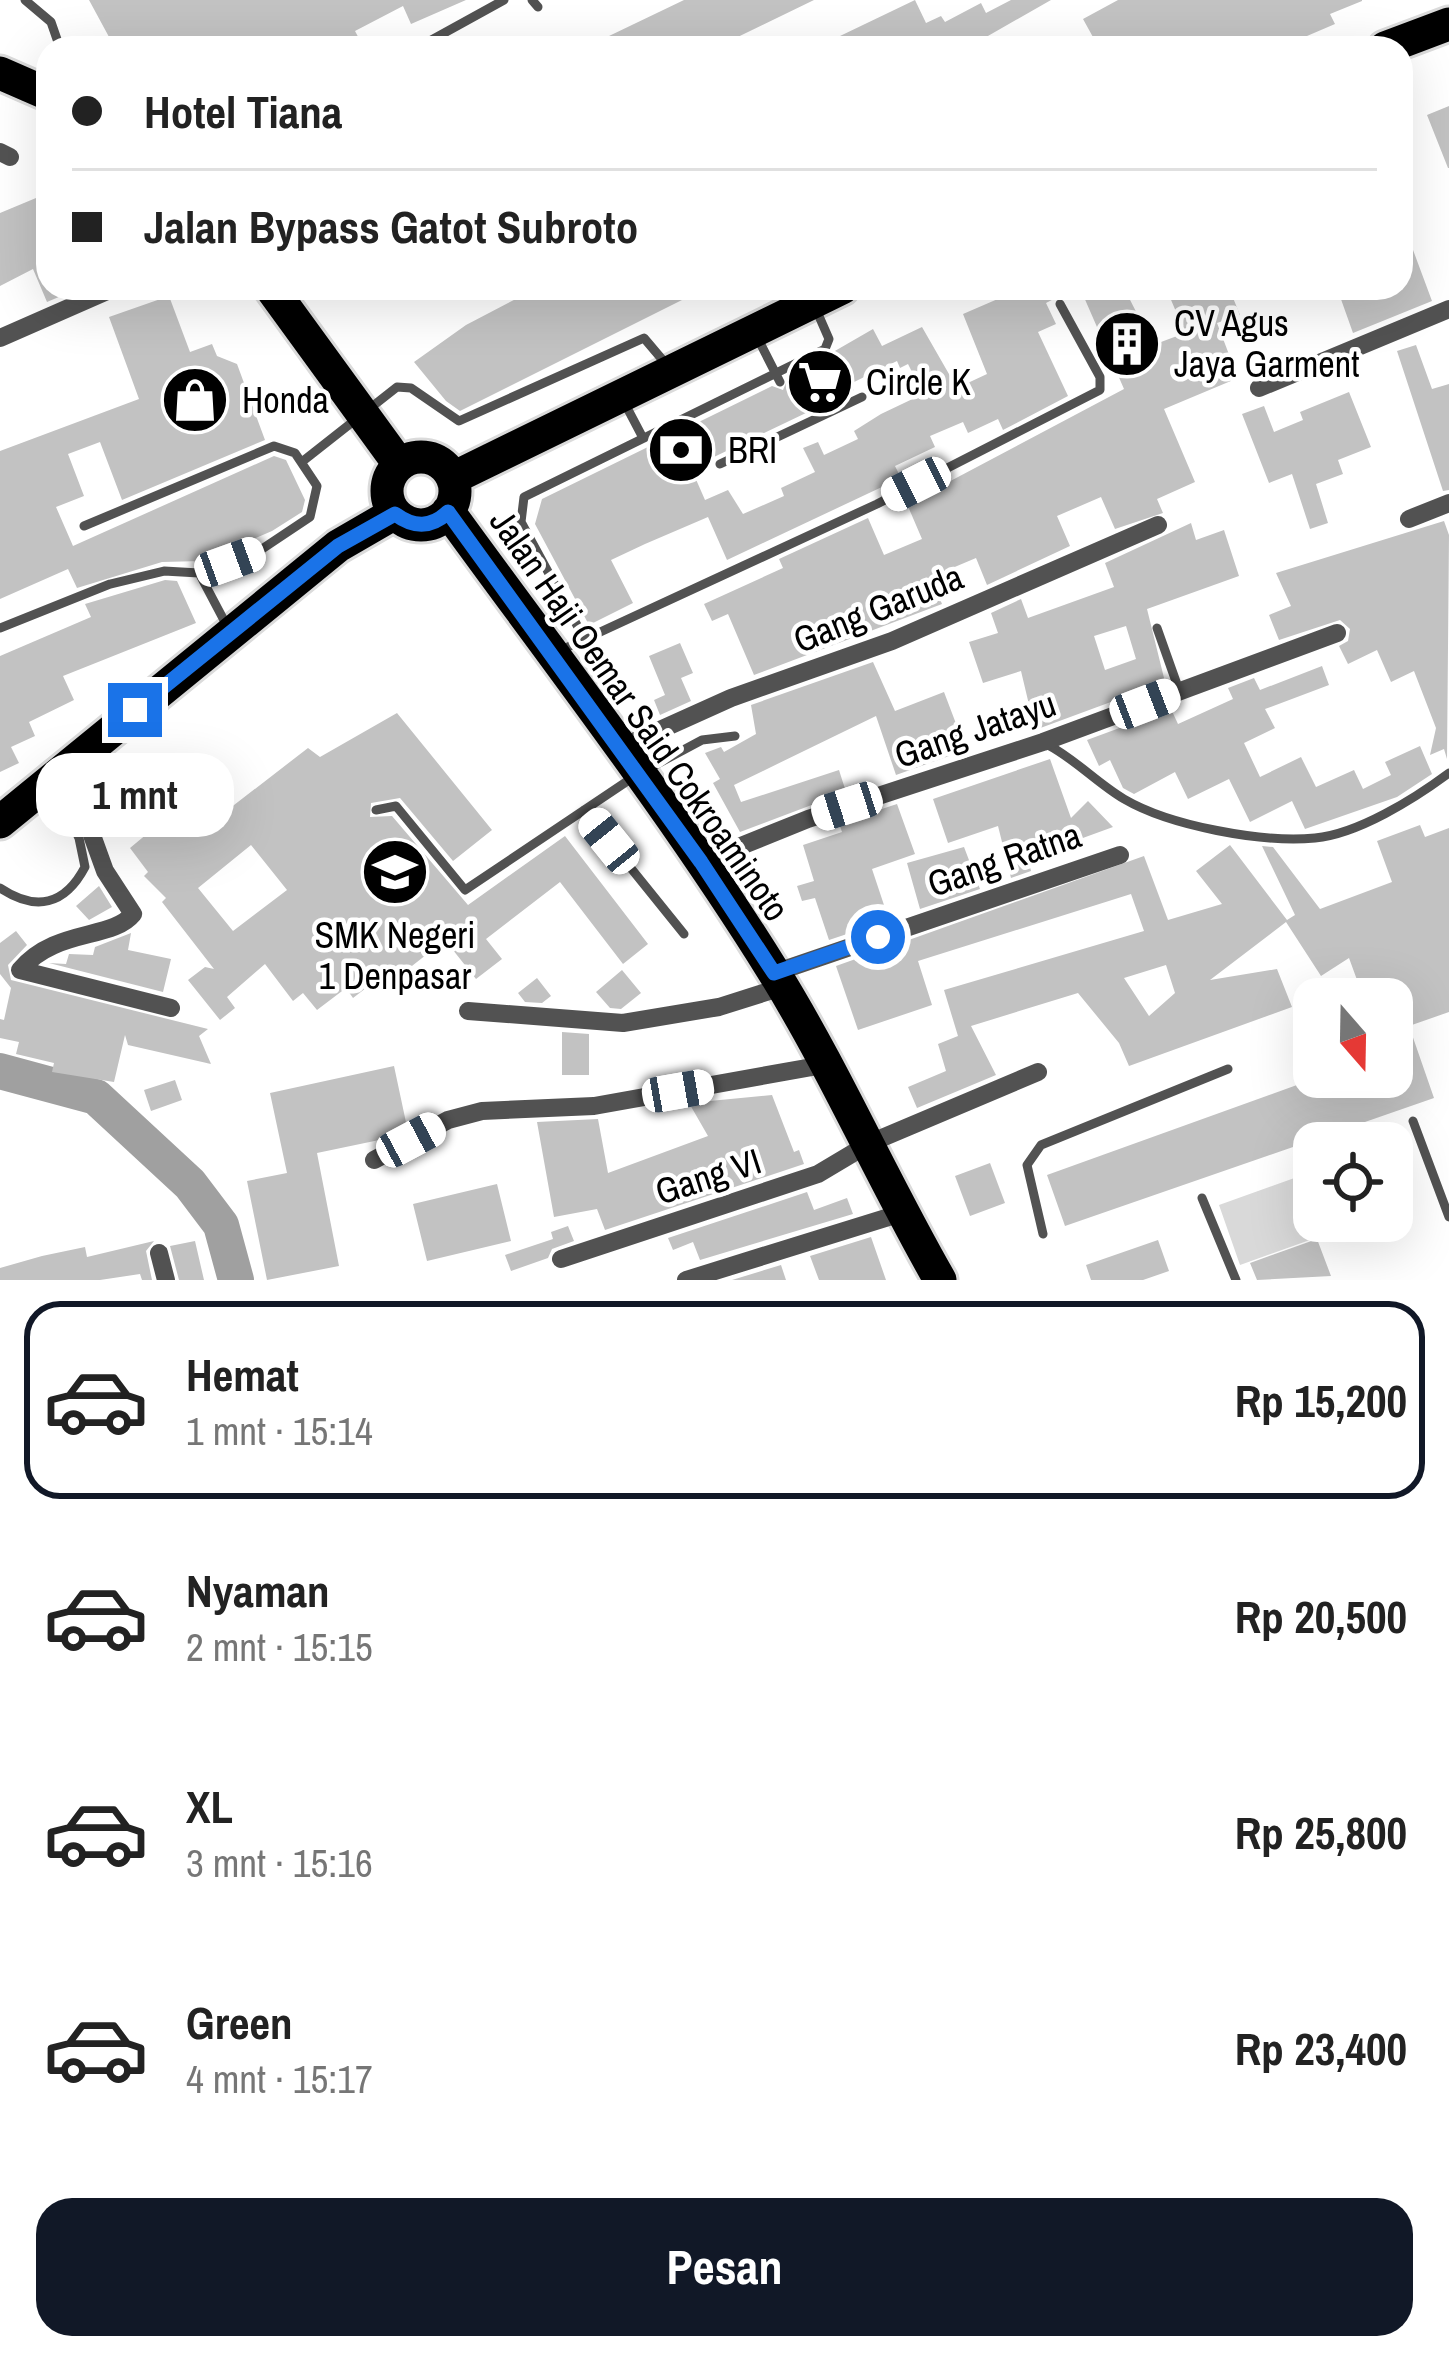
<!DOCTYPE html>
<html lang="id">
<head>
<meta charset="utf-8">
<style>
  :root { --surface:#fff; --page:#f6f6f6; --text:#222; --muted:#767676; --line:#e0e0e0; --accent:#111827 }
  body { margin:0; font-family:"Archivo Narrow",sans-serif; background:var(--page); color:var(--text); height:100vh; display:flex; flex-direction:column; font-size:45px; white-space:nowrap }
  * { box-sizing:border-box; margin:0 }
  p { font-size:39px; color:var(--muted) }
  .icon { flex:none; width:66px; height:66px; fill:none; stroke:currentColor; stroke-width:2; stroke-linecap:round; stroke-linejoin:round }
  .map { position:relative; height:1280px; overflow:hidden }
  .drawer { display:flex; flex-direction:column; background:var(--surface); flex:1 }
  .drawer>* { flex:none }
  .banner { position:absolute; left:36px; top:36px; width:1377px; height:264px; border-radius:36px; box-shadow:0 12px 48px #0002; display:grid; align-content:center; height:264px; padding:0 36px; background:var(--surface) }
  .needle { width:78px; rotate:160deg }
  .fabs { position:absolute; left:1293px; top:978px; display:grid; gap:24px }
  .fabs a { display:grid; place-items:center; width:120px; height:120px; border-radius:24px; background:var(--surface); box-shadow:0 12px 48px #0002; font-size:60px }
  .end { position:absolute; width:54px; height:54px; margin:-27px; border:15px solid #1a73e8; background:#fff; box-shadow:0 0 0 6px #fff }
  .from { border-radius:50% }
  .bubble { position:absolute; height:84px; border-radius:36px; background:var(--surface); box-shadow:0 12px 48px #0002; font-size:39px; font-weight:700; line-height:84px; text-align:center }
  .car { position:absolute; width:36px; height:72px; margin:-36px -18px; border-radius:15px; box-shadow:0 0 9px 3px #0007; background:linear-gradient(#fff 24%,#345 0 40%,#fff 0 76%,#345 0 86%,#fff 0) }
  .banner b { display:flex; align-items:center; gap:42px; height:114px; font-size:45px }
  .banner b+b { border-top:3px solid var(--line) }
  .banner i { width:30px; height:30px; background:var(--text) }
  ul { padding:21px 0 0; list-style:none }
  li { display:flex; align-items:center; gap:36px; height:198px; margin:0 24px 18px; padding:0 12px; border:6px solid transparent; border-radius:36px }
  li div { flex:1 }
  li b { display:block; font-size:45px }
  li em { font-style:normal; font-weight:700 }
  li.selected { border-color:var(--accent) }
  li>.icon { width:108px; height:108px; stroke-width:1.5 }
  .action { display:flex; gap:24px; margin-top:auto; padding:24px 36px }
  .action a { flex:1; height:138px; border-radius:36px; background:var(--accent); color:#fff; font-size:48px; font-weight:700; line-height:138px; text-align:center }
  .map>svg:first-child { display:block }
</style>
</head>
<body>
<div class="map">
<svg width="1449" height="1280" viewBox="0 0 1449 1280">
  <rect width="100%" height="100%" fill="#fff"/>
  <path fill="#d9d9d9" d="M1314,1171V1221H1363L1240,1265L1219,1205Z"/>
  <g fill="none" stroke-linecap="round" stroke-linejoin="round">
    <path stroke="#a0a0a0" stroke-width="36" d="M0,1071L96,1097L190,1184L221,1225L236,1280"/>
  </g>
  <path fill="#c2c2c2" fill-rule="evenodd" d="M89,0H466L411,24L403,6L355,31L364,48H115Z
    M684,0H814L715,48H584Z
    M915,0L926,23L941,16L945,22L981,3L986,13L1011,0H1051L967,48H815Z
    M1118,0H1362V1L1330,14L1335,24L1279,48H1099L1083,19Z
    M1449,106V168H1448L1427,115Z
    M48,193V288H80L47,302L33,269L0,286V213Z
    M1403,223L1432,301L1353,333L1337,288H1401Z
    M537,288H706L460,411L446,401L414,362L466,325Z
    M1003,288H1075L1046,303L1056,324L1038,332L1068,396L1003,430L998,419L968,433L963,422L930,436L935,447L895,466L901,478L727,560L708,517L645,544L611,560L633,603L589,625L535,524L542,499L772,386L783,390L788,378L873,329L882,346L922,327L957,388L987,374L963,314L1007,295ZM897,361L900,368L908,364L923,394L881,414L854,431L858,439L824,455L818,442L803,448L815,472L781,488L784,496L743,514L728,490L705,500L691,468L854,390L850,384Z
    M1080,288H1124L1153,345L1185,333L1166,288H1229L1240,315L1217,323L1238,378L1164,409L1195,482L1157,499L1163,513L1115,529L1101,497L1057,516L1070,546L987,585L976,558L931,577L942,604L754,675L728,614L712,621L704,604L783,568L779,559L868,518L884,555L922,539L907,504L1124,389Z
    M169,296L190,352L212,344L217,356L237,364L265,440L122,500L100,442L68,454L84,496L56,507L73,546L274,456L286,460L305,500L302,512L272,531L202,561L162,562L77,588L68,569L0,599V451L139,399L109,317Z
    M1416,345L1432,389L1449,384V490L1443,491L1397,351Z
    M1349,392L1371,447L1338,460L1343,474L1316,484L1328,523L1310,529L1292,474L1269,483L1242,414L1264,406L1274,432L1303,420L1300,412Z
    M1444,521L1449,535L1447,759L1444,749L1430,755L1436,728L1414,671L1391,682L1377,650L1348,664L1339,646L1348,641L1350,629L1340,620L1279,640L1269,615L1291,606L1276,573Z
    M1191,523L1196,540L1224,530L1239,576L1147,609L1165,682L1035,730L1021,671L983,683L969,642L998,633L991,613L1021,599L1028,618L1114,587L1105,563ZM1126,626L1136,659L1105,670L1094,636Z
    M165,580L177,581L196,623L63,676L74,700L29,722L35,736L11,747L19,763L0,772V656L91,617L85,604Z
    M680,643L693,673L681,678L691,701L660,715L654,700L665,695L649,656Z
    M873,662L895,711L944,692L966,750L896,775L876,716L734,785L741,802L839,770L846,792L740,832L713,783L720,779L705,753L721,747L724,752L756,734L751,705Z
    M1322,666L1329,685L1265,709L1275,728L1244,743L1260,777L1301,757L1316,787L1354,770L1363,789L1391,775L1385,762L1420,746L1432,774L1397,797L1305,829L1292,801L1250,822L1229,779L1188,799L1175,772L1134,794L1123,788L1110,760L1099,766L1087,740L1171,709L1178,724L1233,699L1228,688L1254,678L1260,690Z
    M397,713L492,830L453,861L400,798L371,803L370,817L392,816L468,905L565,836L648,944L623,964L560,882L486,939L502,959L476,979L445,940L389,984L383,975L353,998L346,988L317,1010L303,993L293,1001L265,964L227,997L235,1008L220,1020L188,980L205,967L214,969L162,902L166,898L144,876L148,872L130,848L196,793L208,788L225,812L308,748L320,757ZM251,845L287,890L233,931L198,888Z
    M1050,759L1071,818L1088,801L1113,827L1028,858L1031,871L1011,878L998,826L948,843L933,799Z
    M897,804L915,854L872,869L889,920L829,940L815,898L802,901L797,886L814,881L803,845L842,832L839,823Z
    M1420,825L1425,837L1449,828V1012L1409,1026L1434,1098L1065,1226L1047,1175L1319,1077H1392V999H1364L1349,958L1321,976L1286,922L1210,980L1277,969L1292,1007L1129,1066L1119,1043L1078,993L971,1026L996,1075L917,1108L908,1087L946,1071L938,1044L958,1036L944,990L1144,931L1131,894L918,961L932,1005L858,1030L836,966L1144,856L1168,920L1222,904L1196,871L1230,845L1287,920L1295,915L1262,846L1273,847L1320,909L1392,882L1377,841ZM1166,965L1175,993L1149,1016L1124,978Z
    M964,847L980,889L920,909L907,863Z
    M99,886L112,907L89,920L76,906Z
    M16,931L27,945L8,965L11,980L208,1029L199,1036L211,1064L128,1045L125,1035L114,1082L52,1072L54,1063L16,1054L19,1042L0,1038V1019L4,1020L11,988L0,974V943Z
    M131,933L128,950L171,959L163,992L49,963L66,964L69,954L93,955L95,947Z
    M622,970L641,993L621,1009L610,1008L596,992Z
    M537,978L551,996L542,1003L525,1002L518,993Z
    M562,1032L589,1034V1075H562Z
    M394,1066L407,1127L384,1139L317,1153L339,1266L267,1280L247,1181L287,1173L270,1093Z
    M175,1080L182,1100L151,1111L144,1090Z
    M772,1095L794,1152L799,1150L804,1164L605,1230L597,1209L554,1217L537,1122L598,1119L608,1173L708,1136L689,1103Z
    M990,1163L1005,1203L970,1216L955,1176Z
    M497,1184L511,1241L427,1261L413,1204Z
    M807,1192L814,1210L847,1198L853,1214L700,1260L693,1242L673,1250L668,1238Z
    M568,1226L574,1241L552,1249L548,1258L511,1271L505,1255L553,1239L551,1232Z
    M871,1237L886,1280H819L810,1256Z
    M1317,1239L1331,1276L1257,1280L1250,1263Z
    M1158,1240L1169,1271L1143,1280H1091L1086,1265Z
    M154,1241L146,1251L152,1280H142L140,1274L100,1280H0V1268L42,1256L85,1247L87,1257Z
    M195,1241L204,1280H179L170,1246Z
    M781,1265L786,1280H732Z"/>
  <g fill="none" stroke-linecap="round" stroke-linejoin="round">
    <defs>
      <path id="highway" d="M1385,48L1449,24
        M0,73L48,94
        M271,288L399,464
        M387 491a34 34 0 1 1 68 0a34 34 0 1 1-68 0Z
        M453,478L842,288
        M448,511C559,664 676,814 775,974C836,1073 882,1179 940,1280
        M0,822L338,546L395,513"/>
    </defs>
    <use href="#highway" stroke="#dbdbdb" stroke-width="39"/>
    <path stroke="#525252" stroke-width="9" d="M25,0L51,22L60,48
      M532,0L538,7
      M417,48L504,0
      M756,335L780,382
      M623,400L643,438
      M303,461L397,387L411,388L459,421L644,338L666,364
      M720,464L862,397
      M199,573L227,626
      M0,628L110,584L164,571L199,573L259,551L310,517L317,486L295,453L274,446L84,526
      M1157,628L1179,690
      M585,640L521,522L524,497L825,349L829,339L815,307
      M557,652L877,504L1100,390V377L1060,304
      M1048,745C1075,759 1097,783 1124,799C1170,826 1262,843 1315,838C1358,834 1414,799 1449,773
      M646,770L702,740L735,736
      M376,810L396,806L465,890L632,778
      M584,810L684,934
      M0,888C36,912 65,905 85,867L79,838L55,787
      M1413,1121L1449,1217
      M1202,1198L1236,1280
      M1043,1234L1027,1165L1041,1145L1228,1069"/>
    <path stroke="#525252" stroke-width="18" d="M0,152L10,157
      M0,338L114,288
      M1259,388L1449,309
      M1409,519L1449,503
      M620,748L731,698L892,641L1158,525
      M67,766L105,871L133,914C112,940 55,928 20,970L171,1008
      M701,862L808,819L1043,742L1337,633
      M774,973L1120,855
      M468,1011L623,1023L719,1007L782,987
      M374,1160L448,1120L482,1111L594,1106L829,1064
      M159,1253L166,1280
      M561,1259L818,1174L870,1143L1038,1072
      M686,1280L905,1212"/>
    <use href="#highway" stroke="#000" stroke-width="33"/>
  </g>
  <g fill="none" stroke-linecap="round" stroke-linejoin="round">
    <path stroke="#1a73e8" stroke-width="15" d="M135,710L338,546L395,514C414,528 431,528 448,512L701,862L774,973L878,937"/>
  </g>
  <defs>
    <symbol id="building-disc" viewBox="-11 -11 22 22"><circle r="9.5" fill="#000" stroke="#fff"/><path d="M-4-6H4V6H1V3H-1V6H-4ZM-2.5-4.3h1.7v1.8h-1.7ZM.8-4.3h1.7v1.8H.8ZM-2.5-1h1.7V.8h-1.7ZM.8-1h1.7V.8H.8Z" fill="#fff"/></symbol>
    <symbol id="supermarket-disc" viewBox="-11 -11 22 22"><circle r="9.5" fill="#000" stroke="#fff"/><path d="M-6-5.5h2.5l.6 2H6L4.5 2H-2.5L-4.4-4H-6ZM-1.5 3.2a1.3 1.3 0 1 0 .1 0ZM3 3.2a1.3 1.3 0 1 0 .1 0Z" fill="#fff"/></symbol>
    <symbol id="shop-disc" viewBox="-11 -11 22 22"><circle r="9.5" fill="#000" stroke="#fff"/><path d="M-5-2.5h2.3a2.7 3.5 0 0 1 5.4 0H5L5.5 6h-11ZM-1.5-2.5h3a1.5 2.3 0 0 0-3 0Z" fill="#fff"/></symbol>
    <symbol id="bank-disc" viewBox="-11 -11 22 22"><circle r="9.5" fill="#000" stroke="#fff"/><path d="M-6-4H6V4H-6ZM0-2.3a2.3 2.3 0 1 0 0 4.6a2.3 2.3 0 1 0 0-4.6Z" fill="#fff"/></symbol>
    <symbol id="school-disc" viewBox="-11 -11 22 22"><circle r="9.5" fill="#000" stroke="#fff"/><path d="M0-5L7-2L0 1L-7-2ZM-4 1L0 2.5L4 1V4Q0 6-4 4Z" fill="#fff"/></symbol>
  </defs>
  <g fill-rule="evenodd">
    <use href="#building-disc" x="1089" y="306" width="76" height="76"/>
    <use href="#supermarket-disc" x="782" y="344" width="76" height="76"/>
    <use href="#shop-disc" x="157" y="362" width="76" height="76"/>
    <use href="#bank-disc" x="643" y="412" width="76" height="76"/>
    <use href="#school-disc" x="357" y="834" width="76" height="76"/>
  </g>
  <g text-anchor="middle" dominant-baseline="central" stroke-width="9" stroke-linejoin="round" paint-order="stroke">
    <g font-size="36" fill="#000" stroke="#fff" text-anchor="start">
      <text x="1174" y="323">CV Agus<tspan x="1174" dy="41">Jaya Garment</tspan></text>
      <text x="866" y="382">Circle K</text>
      <text x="242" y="400">Honda</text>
      <text x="728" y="450">BRI</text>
      <text x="395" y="935" text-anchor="middle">SMK Negeri<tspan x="395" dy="41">1 Denpasar</tspan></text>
    </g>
    <g font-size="36" fill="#000" stroke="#fff">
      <text transform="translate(878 608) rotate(-22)">Gang Garuda</text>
      <text transform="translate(640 715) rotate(55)">Jalan Haji Oemar Said Cokroaminoto</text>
      <text transform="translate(975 729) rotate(-19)">Gang Jatayu</text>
      <text transform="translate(1004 859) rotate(-19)">Gang Ratna</text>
      <text transform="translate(708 1176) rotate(-18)">Gang VI</text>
    </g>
  </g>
</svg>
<div class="fabs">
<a><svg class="needle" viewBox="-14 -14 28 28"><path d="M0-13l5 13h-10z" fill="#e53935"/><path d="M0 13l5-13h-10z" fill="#767676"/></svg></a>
<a><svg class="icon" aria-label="locate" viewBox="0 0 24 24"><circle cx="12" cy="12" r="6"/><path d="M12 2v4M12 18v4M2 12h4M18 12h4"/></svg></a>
</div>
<i class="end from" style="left:878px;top:937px"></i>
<i class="end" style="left:135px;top:710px"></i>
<div class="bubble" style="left:36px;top:753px;width:198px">1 mnt</div>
<i class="car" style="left:916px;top:484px;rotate:243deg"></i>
<i class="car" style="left:230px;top:562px;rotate:70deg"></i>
<i class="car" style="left:1145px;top:704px;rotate:69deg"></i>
<i class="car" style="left:847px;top:806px;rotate:252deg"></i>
<i class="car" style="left:609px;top:841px;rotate:321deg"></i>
<i class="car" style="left:678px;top:1091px;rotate:80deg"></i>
<i class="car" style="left:411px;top:1140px;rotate:62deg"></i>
<div class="banner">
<b><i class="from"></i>Hotel Tiana</b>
<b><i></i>Jalan Bypass Gatot Subroto</b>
</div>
</div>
<section class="drawer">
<ul>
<li class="selected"><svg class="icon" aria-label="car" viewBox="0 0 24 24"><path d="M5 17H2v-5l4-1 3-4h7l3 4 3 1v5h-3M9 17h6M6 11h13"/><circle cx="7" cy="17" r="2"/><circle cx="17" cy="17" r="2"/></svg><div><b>Hemat</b><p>1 mnt · 15:14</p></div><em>Rp 15,200</em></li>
<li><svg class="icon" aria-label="car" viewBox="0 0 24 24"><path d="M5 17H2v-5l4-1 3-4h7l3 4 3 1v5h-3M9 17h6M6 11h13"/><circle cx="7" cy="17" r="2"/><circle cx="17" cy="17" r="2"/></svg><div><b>Nyaman</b><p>2 mnt · 15:15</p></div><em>Rp 20,500</em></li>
<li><svg class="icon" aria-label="car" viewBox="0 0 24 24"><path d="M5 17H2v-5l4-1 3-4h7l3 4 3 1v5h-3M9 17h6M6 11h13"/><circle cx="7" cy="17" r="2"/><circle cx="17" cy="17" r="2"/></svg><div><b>XL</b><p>3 mnt · 15:16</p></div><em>Rp 25,800</em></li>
<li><svg class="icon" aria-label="car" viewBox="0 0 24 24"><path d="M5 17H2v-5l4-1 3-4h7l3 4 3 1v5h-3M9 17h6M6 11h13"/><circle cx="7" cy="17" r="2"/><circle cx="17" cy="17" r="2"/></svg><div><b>Green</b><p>4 mnt · 15:17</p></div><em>Rp 23,400</em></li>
</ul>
<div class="action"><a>Pesan</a></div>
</section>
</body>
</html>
